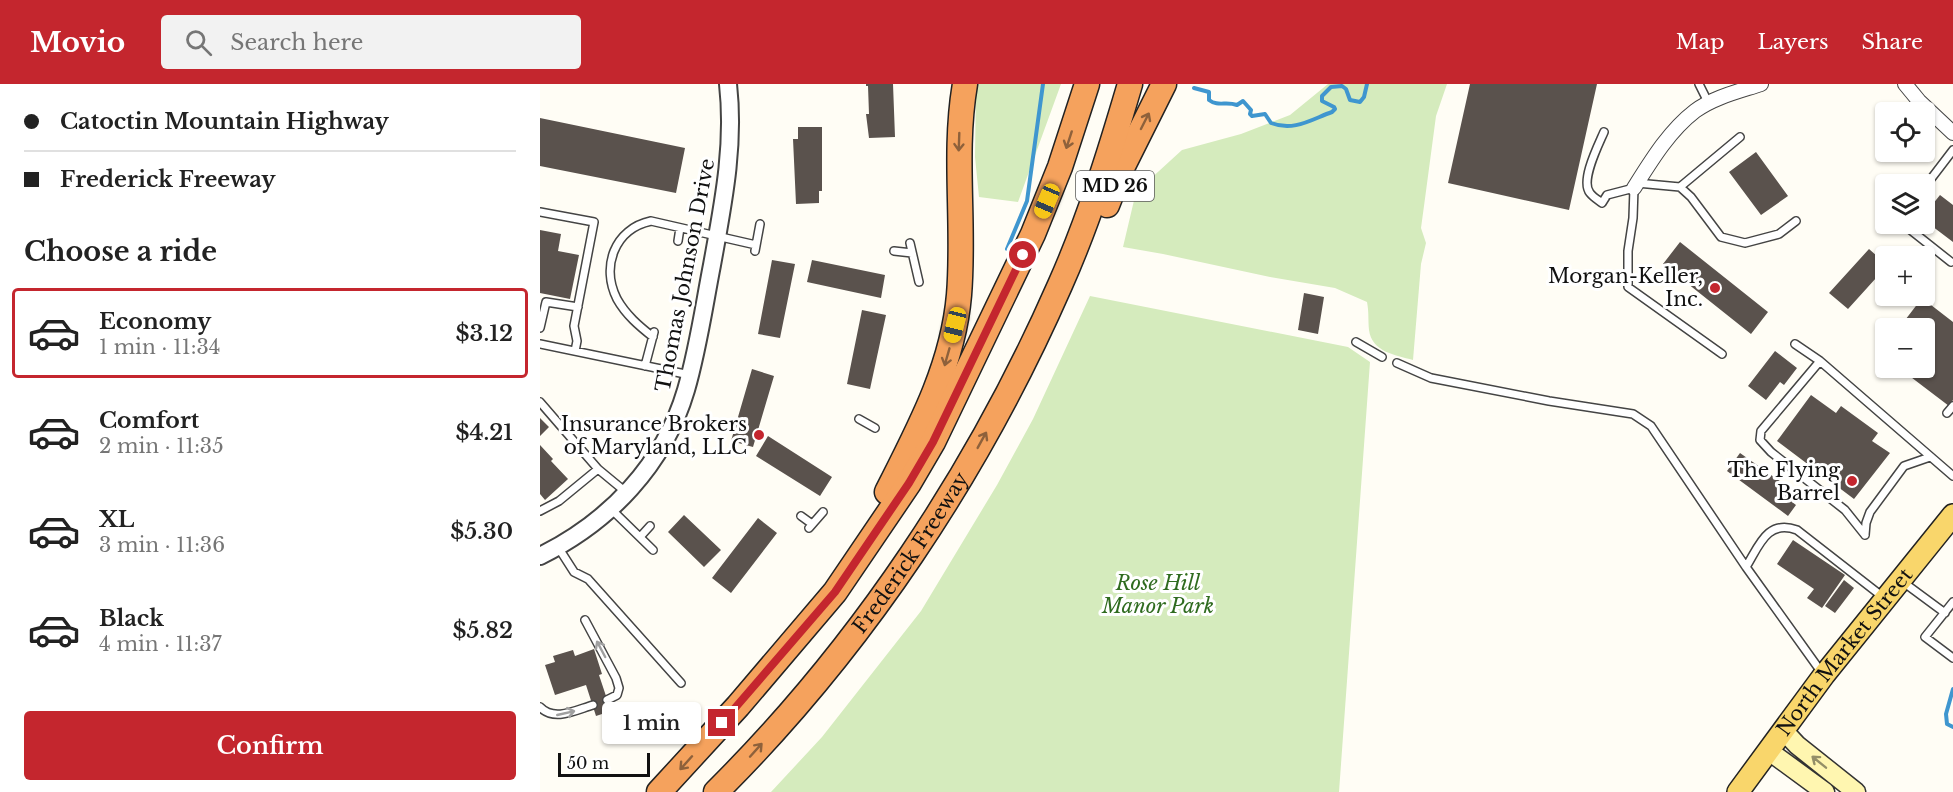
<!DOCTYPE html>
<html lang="en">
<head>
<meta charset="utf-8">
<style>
  :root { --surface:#fff; --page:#f2f2f2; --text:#222; --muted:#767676; --line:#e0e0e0; --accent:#c4262e }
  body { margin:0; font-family:"Libre Baskerville",serif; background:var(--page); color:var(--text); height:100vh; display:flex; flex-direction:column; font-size:22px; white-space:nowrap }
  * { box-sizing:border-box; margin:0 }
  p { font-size:20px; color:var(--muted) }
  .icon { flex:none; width:33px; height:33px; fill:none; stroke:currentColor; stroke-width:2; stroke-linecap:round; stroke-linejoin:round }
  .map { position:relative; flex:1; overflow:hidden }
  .panel { display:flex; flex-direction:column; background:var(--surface); width:540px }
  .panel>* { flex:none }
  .top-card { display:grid; align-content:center; height:132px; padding:0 24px; background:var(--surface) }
  .tools { position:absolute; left:1335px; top:18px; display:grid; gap:12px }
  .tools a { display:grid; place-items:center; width:60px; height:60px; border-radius:6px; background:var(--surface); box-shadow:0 2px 4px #0004; font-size:30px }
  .scale { position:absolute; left:18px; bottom:15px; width:92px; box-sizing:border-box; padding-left:6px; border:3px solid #111; border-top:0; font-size:16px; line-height:21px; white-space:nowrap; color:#111; -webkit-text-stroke:4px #fff; paint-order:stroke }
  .end { position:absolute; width:27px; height:27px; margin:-14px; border:8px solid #c4262e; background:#fff; box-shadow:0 0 0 3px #fff }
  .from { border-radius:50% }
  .bubble { position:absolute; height:42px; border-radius:6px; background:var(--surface); box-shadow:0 2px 4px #0004; font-size:20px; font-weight:600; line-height:42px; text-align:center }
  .car { position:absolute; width:18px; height:36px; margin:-18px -9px; border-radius:8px; box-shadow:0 0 4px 2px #0007; background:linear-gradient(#f5c518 24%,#345 0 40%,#f5c518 0 76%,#345 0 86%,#f5c518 0) }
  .top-card b { display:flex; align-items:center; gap:21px; height:57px; font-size:22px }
  .top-card b+b { border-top:2px solid var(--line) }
  .top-card i { width:15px; height:15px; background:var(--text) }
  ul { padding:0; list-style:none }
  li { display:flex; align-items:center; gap:18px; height:90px; margin:0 12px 9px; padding:0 12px; border:3px solid transparent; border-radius:6px }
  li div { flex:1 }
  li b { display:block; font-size:22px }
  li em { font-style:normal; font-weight:600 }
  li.selected { border-color:var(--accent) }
  li>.icon { width:54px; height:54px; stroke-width:1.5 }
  h2 { padding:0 24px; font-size:27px; line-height:72px }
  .action { display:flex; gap:12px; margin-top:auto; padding:12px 24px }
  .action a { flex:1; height:69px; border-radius:6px; background:var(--accent); color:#fff; font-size:24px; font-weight:600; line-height:69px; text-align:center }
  header { display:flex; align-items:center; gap:36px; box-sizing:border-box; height:84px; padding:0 30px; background:var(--accent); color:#fff }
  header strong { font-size:28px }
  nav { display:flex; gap:33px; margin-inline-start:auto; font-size:21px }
  .search { width:420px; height:54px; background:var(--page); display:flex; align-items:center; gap:15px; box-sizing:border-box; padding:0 21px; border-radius:6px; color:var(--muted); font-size:22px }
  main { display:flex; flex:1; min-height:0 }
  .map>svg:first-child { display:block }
</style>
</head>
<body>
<header>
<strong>Movio</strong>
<div class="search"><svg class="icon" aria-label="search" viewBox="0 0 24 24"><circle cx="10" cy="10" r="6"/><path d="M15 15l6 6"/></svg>Search here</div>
<nav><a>Map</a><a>Layers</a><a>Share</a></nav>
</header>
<main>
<section class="panel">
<div class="top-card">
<b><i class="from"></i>Catoctin Mountain Highway</b>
<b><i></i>Frederick Freeway</b>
</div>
<h2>Choose a ride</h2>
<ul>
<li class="selected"><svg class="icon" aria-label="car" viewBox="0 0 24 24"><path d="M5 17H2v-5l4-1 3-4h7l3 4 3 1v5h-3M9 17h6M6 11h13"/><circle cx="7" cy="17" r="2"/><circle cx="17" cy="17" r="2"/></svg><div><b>Economy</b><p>1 min · 11:34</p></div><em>$3.12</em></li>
<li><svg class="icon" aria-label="car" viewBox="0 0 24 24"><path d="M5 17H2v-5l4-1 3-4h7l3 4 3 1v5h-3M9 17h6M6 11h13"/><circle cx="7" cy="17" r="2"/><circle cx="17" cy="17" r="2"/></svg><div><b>Comfort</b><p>2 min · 11:35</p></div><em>$4.21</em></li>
<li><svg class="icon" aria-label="car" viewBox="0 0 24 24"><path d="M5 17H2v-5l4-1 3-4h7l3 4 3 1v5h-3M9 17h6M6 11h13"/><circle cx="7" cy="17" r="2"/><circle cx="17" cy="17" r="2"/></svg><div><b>XL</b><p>3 min · 11:36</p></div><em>$5.30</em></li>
<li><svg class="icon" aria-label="car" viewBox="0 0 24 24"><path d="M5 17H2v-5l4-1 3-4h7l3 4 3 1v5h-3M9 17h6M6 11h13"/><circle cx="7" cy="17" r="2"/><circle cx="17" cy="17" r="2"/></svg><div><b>Black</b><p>4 min · 11:37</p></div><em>$5.82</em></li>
</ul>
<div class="action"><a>Confirm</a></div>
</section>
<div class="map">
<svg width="1413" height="708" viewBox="0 0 1413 708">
  <rect width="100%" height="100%" fill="#fffdf5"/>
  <path fill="#d5ebbd" d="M436,0H521L478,118L439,113L435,73Z
    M788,0H907L896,32L884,122L881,144L886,159L881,180L873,276C855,271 832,268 829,246C828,236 829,228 827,218L795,204L730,193L623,170L583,163L596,108L642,66L701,50L750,31Z
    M550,212L808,263L830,278L799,708H231L282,653L381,527L457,401L493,335Z"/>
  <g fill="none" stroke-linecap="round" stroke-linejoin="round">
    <path stroke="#3f96cf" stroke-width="4" d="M654,4L669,8V16C678,23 686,17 697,21L703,17L711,26L710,30L712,32L725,30L731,39C754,48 772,35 792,28L795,25L794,23L782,17V12L791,3L802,2L806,5L810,16L820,18L824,13L827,0
      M467,165L487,117L503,0
      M1413,605L1406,630L1407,640L1413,643"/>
  </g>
  <path fill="#5a524d" d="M326,0H353L355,53L329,54L326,30H329L328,2H326Z
    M930,0H1057L1029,126L908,99Z
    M0,34L145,64L136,109L0,82Z
    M258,43H282V107H279V119L256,120L253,55H258Z
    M1216,68L1248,112L1221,131L1189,88Z
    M1400,111L1413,121V158L1384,136V131Z
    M0,146L21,150L18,167L39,171L30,215L0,209Z
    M1140,158L1228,228L1211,250L1123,180Z
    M1329,165L1346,180V183L1308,225L1289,209Z
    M232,176L255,180L240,254L218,250Z
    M272,176L345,191L341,214L267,198Z
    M764,209L784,213L778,250L758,246Z
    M1382,214L1413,238V316L1409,322L1359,284H1384V244H1359Z
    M322,226L346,231L330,305L307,300Z
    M1235,267L1257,284L1244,301L1240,298L1226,316L1208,302Z
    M212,285L234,292L213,363L191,357Z
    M1271,311L1296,329L1301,322L1338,349L1332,357L1350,369L1314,415L1237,357Z
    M0,334L9,343L0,352Z
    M228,352L292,393L280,412L216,372Z
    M0,361L13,375L11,377L28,395L5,416L0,410Z
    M1200,369L1258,410L1252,418L1256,421L1248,432L1187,387Z
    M144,431L181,466L164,483L128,448Z
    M218,434L237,449L191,509L172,494Z
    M1253,456L1305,491L1282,524L1267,514L1274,505L1237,480Z
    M1304,496L1314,504L1295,529L1285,522Z
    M54,565L62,590L59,591L71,627L56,632L46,601L15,611L5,581L15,578L13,572L33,566L35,572Z"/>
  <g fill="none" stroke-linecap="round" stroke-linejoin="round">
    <defs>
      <path id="service" d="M1159,0L1169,20
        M1064,48C1058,62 1040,97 1050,109C1053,113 1058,116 1062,119L1067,111L1094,104L1093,134L1088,167V203L1182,270
        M1097,99L1140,103L1151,113L1181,153L1205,159L1239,150L1256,137
        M1140,103L1200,53
        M1384,104L1413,66
        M0,128L54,138L34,242L37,257L35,267
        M1363,140L1411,178
        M138,157L140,144
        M370,159L379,198
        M215,167L220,140
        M354,167L372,169
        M0,244L6,218L38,223
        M113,253C99,242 86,231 77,215C61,183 74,145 111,137L216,161
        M816,258L842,273
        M0,260L150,291
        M1255,260L1280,277L1413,392
        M1280,277L1221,347L1220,356L1231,368L1305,426L1325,451
        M857,279L891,294L1009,317L1093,330L1111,342L1206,483L1282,589
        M105,282L114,248
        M0,318L58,385L87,409
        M1407,329L1413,322
        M319,335L335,344
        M71,425L113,466
        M0,427L19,417L58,385
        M261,432L272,440
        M269,444L283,428
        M1325,451L1326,439L1330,428L1364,382L1390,373
        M100,453L110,442
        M18,463L34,488L48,495L141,599
        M1206,483C1219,462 1227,435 1257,446L1343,513
        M1363,498L1405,529
        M1413,518L1385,553L1413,574
        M45,536L76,594L79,604L77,611L67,616
        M0,623C14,638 36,626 53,621"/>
      <path id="minor" d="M1365,0L1379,17L1413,49
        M1094,104C1111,77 1129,47 1155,27C1174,13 1200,7 1221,0"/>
      <path id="tertiary" d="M0,472C69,438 124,381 146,306C158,265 164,222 172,181C183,120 195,62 188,0"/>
      <path id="secondary" d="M1244,647L1257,661L1316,708
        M1229,667L1285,708"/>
      <g id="primary">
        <path id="s1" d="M1198,708L1284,591L1413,431"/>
      </g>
      <g id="motorway">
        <path d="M567,121L580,88L624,0"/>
        <path d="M347,408C379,345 413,282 419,211C425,140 413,70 425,0"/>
        <path d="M119,708L198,622L295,508L369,399L393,358L493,150L520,83L547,0"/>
        <path id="s2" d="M176,708C321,564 438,388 520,201C549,136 570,68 590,0"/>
      </g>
    </defs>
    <use href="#service" stroke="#444" stroke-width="10"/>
    <use href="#minor" stroke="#444" stroke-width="16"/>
    <use href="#tertiary" stroke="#444" stroke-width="20"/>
    <use href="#secondary" stroke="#333" stroke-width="21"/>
    <use href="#primary" stroke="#222" stroke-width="24"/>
    <use href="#motorway" stroke="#222" stroke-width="27"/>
    <use href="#service" stroke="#fff" stroke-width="7"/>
    <use href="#minor" stroke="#fff" stroke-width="14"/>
    <use href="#tertiary" stroke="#fff" stroke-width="16"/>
    <use href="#secondary" stroke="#fff6b0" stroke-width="18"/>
    <use href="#primary" stroke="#f9d66b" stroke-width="21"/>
    <use href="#motorway" stroke="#f5a25d" stroke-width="24"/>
  </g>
  <defs><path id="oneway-shaft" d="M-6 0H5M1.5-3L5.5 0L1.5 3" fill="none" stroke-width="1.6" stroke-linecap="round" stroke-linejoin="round" transform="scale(1.5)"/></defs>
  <g stroke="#8e613b">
    <use href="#oneway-shaft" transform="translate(605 37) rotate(-63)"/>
    <use href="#oneway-shaft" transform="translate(529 56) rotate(108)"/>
    <use href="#oneway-shaft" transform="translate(419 58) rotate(92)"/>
    <use href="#oneway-shaft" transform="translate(407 273) rotate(106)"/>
    <use href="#oneway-shaft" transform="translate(442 356) rotate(-61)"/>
    <use href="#oneway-shaft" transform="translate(216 666) rotate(-48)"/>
    <use href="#oneway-shaft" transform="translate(146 679) rotate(132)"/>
  </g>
  <g stroke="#a0a0a0">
    <use href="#oneway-shaft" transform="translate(61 565) rotate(-118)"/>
    <use href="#oneway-shaft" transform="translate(26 629) rotate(-13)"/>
  </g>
  <use stroke="#948f68" href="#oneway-shaft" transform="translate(1279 678) rotate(-141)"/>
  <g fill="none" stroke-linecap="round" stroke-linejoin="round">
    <path stroke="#c4262e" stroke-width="8" d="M182,639L295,508L369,399L393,358L483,171"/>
  </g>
  <g fill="#c4262e" stroke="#fff" stroke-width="2">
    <circle cx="1175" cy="204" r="6"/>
    <circle cx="219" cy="351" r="6"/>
    <circle cx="1312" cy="397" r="6"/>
  </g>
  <g text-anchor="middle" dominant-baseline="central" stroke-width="6" stroke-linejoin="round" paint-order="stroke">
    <rect fill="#fff" stroke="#585858" stroke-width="1.5" x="536" y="87" width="78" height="30" rx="4.5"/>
    <g font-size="18" font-weight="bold" fill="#111">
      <text x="575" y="102">MD 26</text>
    </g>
    <g font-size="20" fill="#111" stroke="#fff">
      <text transform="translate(145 191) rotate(-79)">Thomas Johnson Drive</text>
      <text stroke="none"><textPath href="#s2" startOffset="309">Frederick Freeway</textPath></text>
      <text stroke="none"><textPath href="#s1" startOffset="176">North Market Street</textPath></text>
    </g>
    <g font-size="20" fill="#111" stroke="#fff" text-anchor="end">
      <text x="1163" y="192">Morgan-Keller,<tspan x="1163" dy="23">Inc.</tspan></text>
      <text x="207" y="340">Insurance Brokers<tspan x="207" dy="23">of Maryland, LLC</tspan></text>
      <text x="1300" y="386">The Flying<tspan x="1300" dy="23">Barrel</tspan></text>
    </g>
    <g font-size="20" font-style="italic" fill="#2f6b1f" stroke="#fff">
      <text x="618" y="499">Rose Hill<tspan x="618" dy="23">Manor Park</tspan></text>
    </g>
  </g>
</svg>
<div class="tools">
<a><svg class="icon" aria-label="locate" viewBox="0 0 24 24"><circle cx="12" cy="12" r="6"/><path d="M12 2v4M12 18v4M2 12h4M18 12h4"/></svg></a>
<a><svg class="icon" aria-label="layers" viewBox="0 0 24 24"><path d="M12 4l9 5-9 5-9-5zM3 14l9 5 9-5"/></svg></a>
<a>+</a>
<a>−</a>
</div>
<div class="scale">50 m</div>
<i class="end from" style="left:483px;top:171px"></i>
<i class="end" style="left:182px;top:639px"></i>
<div class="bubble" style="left:62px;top:618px;width:99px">1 min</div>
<i class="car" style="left:507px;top:117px;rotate:203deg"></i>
<i class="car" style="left:415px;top:241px;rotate:194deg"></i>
</div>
</main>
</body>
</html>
